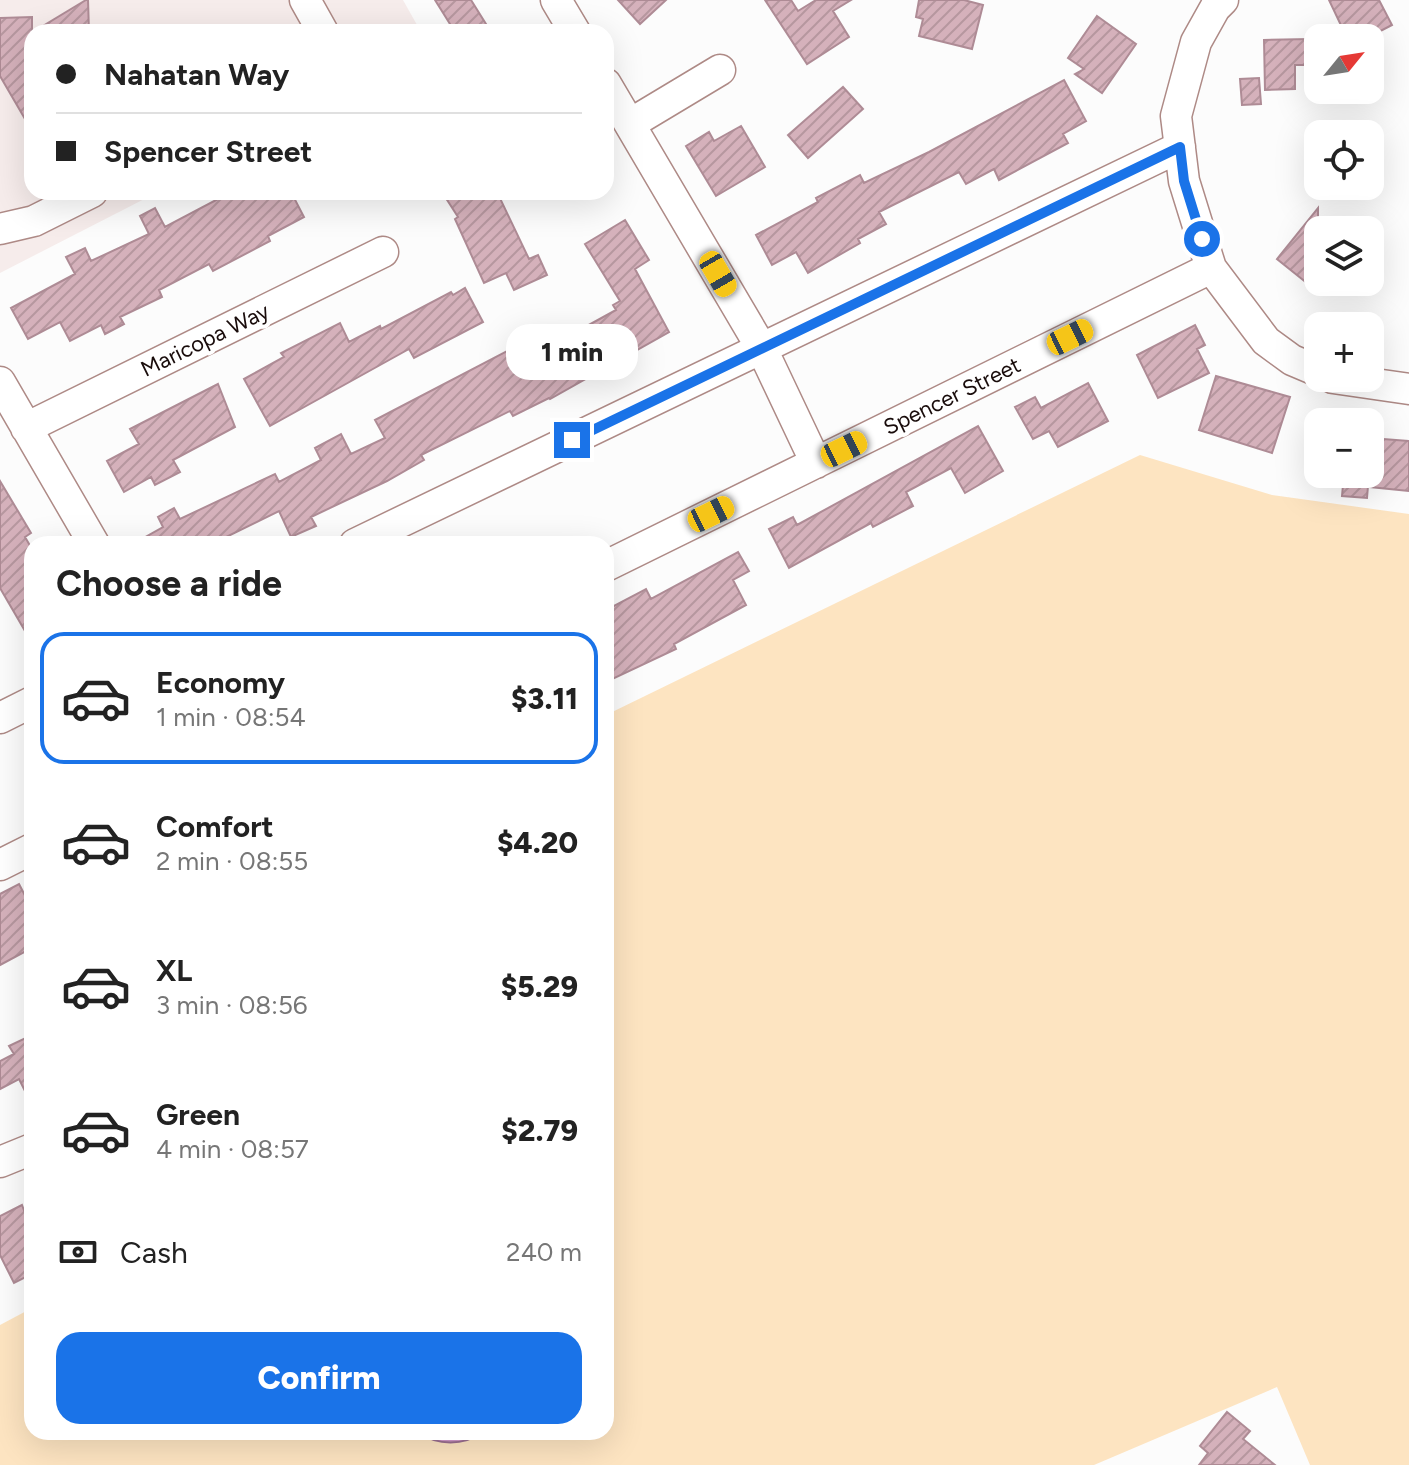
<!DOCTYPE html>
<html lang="en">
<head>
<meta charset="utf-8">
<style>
  :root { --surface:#fff; --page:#f2f2f2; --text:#222; --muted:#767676; --line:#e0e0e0; --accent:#1a73e8 }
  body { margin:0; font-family:Figtree,sans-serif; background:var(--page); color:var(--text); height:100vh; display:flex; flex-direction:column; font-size:30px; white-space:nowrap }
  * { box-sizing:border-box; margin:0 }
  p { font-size:26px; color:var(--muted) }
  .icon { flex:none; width:44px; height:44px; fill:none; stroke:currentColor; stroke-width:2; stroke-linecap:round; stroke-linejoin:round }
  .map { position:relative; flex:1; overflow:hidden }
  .details { position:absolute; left:24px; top:536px; width:590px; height:904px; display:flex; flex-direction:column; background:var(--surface); border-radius:24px; box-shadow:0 8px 32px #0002 }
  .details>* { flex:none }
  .banner { position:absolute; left:24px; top:24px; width:590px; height:176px; border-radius:24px; box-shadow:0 8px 32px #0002; display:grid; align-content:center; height:176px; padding:0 32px; background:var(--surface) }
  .needle { width:52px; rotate:60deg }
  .controls { position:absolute; left:1304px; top:24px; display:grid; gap:16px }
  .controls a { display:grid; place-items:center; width:80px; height:80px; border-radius:16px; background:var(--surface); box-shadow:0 8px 32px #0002; font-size:40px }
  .end { position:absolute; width:36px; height:36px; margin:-18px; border:10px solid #1a73e8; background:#fff; box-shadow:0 0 0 4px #fff }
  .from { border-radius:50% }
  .bubble { position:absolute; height:56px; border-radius:24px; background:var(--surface); box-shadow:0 8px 32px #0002; font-size:26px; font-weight:800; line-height:56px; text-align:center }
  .car { position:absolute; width:24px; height:48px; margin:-24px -12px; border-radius:10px; box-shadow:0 0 6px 2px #0007; background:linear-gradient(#f5c518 24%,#345 0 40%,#f5c518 0 76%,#345 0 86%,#f5c518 0) }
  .banner b { display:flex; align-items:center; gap:28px; height:76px; font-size:30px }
  .banner b+b { border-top:2px solid var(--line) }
  .banner i { width:20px; height:20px; background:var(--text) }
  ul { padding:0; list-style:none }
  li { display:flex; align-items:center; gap:24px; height:132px; margin:0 16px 12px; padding:0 16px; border:4px solid transparent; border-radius:24px }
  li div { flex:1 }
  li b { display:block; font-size:30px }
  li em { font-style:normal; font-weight:800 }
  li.on { border-color:var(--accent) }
  li>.icon { width:72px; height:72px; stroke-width:1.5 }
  h2 { padding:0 32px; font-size:36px; line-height:96px }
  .pay { display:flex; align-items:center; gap:20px; height:88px; padding:0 32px; font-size:30px }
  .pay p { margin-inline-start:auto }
  .cta { display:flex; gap:16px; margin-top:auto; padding:16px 32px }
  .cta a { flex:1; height:92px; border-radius:24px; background:var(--accent); color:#fff; font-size:32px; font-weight:800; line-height:92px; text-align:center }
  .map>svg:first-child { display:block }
</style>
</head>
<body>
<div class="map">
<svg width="1409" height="1465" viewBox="0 0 1409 1465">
  <defs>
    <pattern id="water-rules" width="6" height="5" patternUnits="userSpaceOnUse" patternTransform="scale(2)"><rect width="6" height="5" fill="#d198c8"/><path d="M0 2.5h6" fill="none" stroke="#b382aa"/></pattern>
    <pattern id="building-hatch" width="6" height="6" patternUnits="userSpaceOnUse" patternTransform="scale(2)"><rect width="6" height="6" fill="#d5b1bb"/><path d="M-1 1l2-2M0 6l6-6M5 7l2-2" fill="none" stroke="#b6979f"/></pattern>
  </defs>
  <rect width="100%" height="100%" fill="#fcfcfc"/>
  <path fill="#f6eceb" d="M0,0H403L421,32H32V192H158L0,273Z"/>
  <path fill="#fde4c1" d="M1140,455L1272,495L1409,514V1465H1310L1277,1387L1094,1465H0V1325L32,1308V1432H606V715Z"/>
  <path fill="url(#water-rules)" stroke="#9a6e8f" stroke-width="2" d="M416,1432H485C462,1446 439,1446 416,1432Z"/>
  <path fill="url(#building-hatch)" stroke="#ae8b95" stroke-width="2" d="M86,0H88L89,32H33Z
    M435,0H471L491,32H455Z
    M618,0H666L640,24Z
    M765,0H791L798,11L816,0H851L833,11L849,37L807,64Z
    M919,0H964L983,5L972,49L919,36L923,19L916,17Z
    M1329,0H1379L1392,25L1367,38H1347Z
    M1097,16L1136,44L1102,93L1075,74L1084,69L1068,58Z
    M32,17V131L0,76V18Z
    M1310,39L1311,65H1295V89L1265,90L1264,40Z
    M1259,78L1261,104L1242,105L1240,79Z
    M1064,80L1086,121L1063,134L1068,143L999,180L994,169L966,184L959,172L879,212L886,224L858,239L860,243L808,273L796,252L772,265L756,235L818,202L816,198L860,175L864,183L929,152Z
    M843,87L863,109L808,158L788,135Z
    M741,126L765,167L716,196L686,146L709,132L714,141Z
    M217,192H291L304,217L268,236L270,241L213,271L209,264L159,290L162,297L120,317L124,324L105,334L101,325L70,341L60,322L28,339L11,308L75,274L66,257L85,248L91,261L149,234L140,216L155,208L165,227L220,198Z
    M442,192H497L529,259L538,255L547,275L514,290L506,273L484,283L455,219L458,217Z
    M1318,208V292L1277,259Z
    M625,220L649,260L635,269L669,332L550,399L549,398L513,416L510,411L421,455L424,460L387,481L311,517L316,526L291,537L279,511L212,544H133L163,527L158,517L174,508L180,519L275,474L279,482L321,460L315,448L341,434L351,454L385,438L375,420L509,350L516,365L616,310L613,305L620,301L585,244Z
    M465,288L483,322L414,358L409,349L270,426L244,379L284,357L281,353L340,323L349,342L380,326L381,329L451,292L453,295Z
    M1195,325L1205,345L1197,349L1209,373L1158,398L1137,355Z
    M1216,376L1290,397L1272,453L1199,430Z
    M1088,383L1108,421L1058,447L1049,431L1033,439L1015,407L1035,397L1041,408Z
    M218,384L235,427L173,460L180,472L155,485L151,477L124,492L107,461L139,444L130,429Z
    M978,426L1003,471L965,493L951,468L906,492L913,506L873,527L871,523L789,568L769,529L793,517L797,525Z
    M1370,438L1409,441V491L1370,487Z
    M1344,474H1369L1367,498L1342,496Z
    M0,481L31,533L25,537L32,549V643L0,588Z
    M738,552L749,571L733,580L746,605L674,644L676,649L606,682V610L646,589L651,599Z
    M19,884L32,909V948L0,965V894Z
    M32,1035V1105L19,1079L0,1089V1061L14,1054L9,1046Z
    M22,1205L25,1213L32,1210V1274L14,1283L0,1255V1216Z
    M1227,1412L1250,1431L1243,1439L1275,1465H1199L1208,1453L1200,1446Z"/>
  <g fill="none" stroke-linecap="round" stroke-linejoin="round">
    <defs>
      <path id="minor" d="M305,0L323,32
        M556,0L575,32
        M1223,0L1215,8L1196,42L1176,116L1184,181L1211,268L1266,341L1292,360L1318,371
        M606,84L762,349L816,463
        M630,124L720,70
        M0,229L34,221L92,192
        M1333,378L1409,389
        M0,382L94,544
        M26,428L383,252
        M355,544L1180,147
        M606,566L1211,268
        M0,718L32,702
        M0,865L32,849
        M0,1162L32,1149"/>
    </defs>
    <use href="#minor" stroke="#ae8a86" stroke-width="33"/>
    <use href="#minor" stroke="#fff" stroke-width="30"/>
  </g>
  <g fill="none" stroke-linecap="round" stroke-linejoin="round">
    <path stroke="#1a73e8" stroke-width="10" d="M572,440L1180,147L1184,181L1202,239"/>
  </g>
  <g text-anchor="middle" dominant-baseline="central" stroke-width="8" stroke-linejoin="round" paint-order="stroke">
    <g font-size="22" fill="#190c0b" stroke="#fff">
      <text transform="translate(205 340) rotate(-26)">Maricopa Way</text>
      <text transform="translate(952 396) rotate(-26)">Spencer Street</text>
    </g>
  </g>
</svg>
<div class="controls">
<a><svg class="needle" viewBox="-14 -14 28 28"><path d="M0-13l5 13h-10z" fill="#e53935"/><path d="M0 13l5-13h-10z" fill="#767676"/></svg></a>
<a><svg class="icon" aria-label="locate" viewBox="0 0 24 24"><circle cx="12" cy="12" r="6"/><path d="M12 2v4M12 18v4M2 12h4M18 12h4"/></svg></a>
<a><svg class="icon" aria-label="layers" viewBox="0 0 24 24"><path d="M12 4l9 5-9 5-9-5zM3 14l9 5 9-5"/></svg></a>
<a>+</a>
<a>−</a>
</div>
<i class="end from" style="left:1202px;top:239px"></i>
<i class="end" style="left:572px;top:440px"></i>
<div class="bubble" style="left:506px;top:324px;width:132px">1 min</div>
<i class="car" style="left:718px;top:274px;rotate:150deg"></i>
<i class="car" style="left:1070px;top:337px;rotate:64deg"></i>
<i class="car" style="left:844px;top:449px;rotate:64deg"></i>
<i class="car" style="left:711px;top:514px;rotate:64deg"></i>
<div class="banner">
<b><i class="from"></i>Nahatan Way</b>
<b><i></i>Spencer Street</b>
</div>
<section class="details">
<h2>Choose a ride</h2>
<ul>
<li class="on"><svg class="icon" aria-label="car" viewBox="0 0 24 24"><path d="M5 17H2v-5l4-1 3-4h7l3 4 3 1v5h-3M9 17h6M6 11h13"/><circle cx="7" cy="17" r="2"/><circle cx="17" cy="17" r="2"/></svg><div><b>Economy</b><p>1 min · 08:54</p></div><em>$3.11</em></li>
<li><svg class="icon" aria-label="car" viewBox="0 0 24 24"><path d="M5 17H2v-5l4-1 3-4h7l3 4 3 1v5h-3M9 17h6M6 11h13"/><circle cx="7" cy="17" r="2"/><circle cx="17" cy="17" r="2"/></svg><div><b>Comfort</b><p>2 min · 08:55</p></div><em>$4.20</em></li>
<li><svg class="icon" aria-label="car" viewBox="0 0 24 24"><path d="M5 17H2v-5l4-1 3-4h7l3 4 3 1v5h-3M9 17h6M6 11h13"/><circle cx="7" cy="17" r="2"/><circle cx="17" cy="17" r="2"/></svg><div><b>XL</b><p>3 min · 08:56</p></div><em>$5.29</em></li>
<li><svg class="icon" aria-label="car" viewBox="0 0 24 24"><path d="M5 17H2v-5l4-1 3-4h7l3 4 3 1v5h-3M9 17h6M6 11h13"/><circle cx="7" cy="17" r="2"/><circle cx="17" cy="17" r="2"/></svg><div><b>Green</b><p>4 min · 08:57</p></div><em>$2.79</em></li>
</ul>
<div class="pay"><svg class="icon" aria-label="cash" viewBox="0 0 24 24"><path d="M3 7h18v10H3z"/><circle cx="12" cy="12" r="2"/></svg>Cash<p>240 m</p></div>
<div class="cta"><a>Confirm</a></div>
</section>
</div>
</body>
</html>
